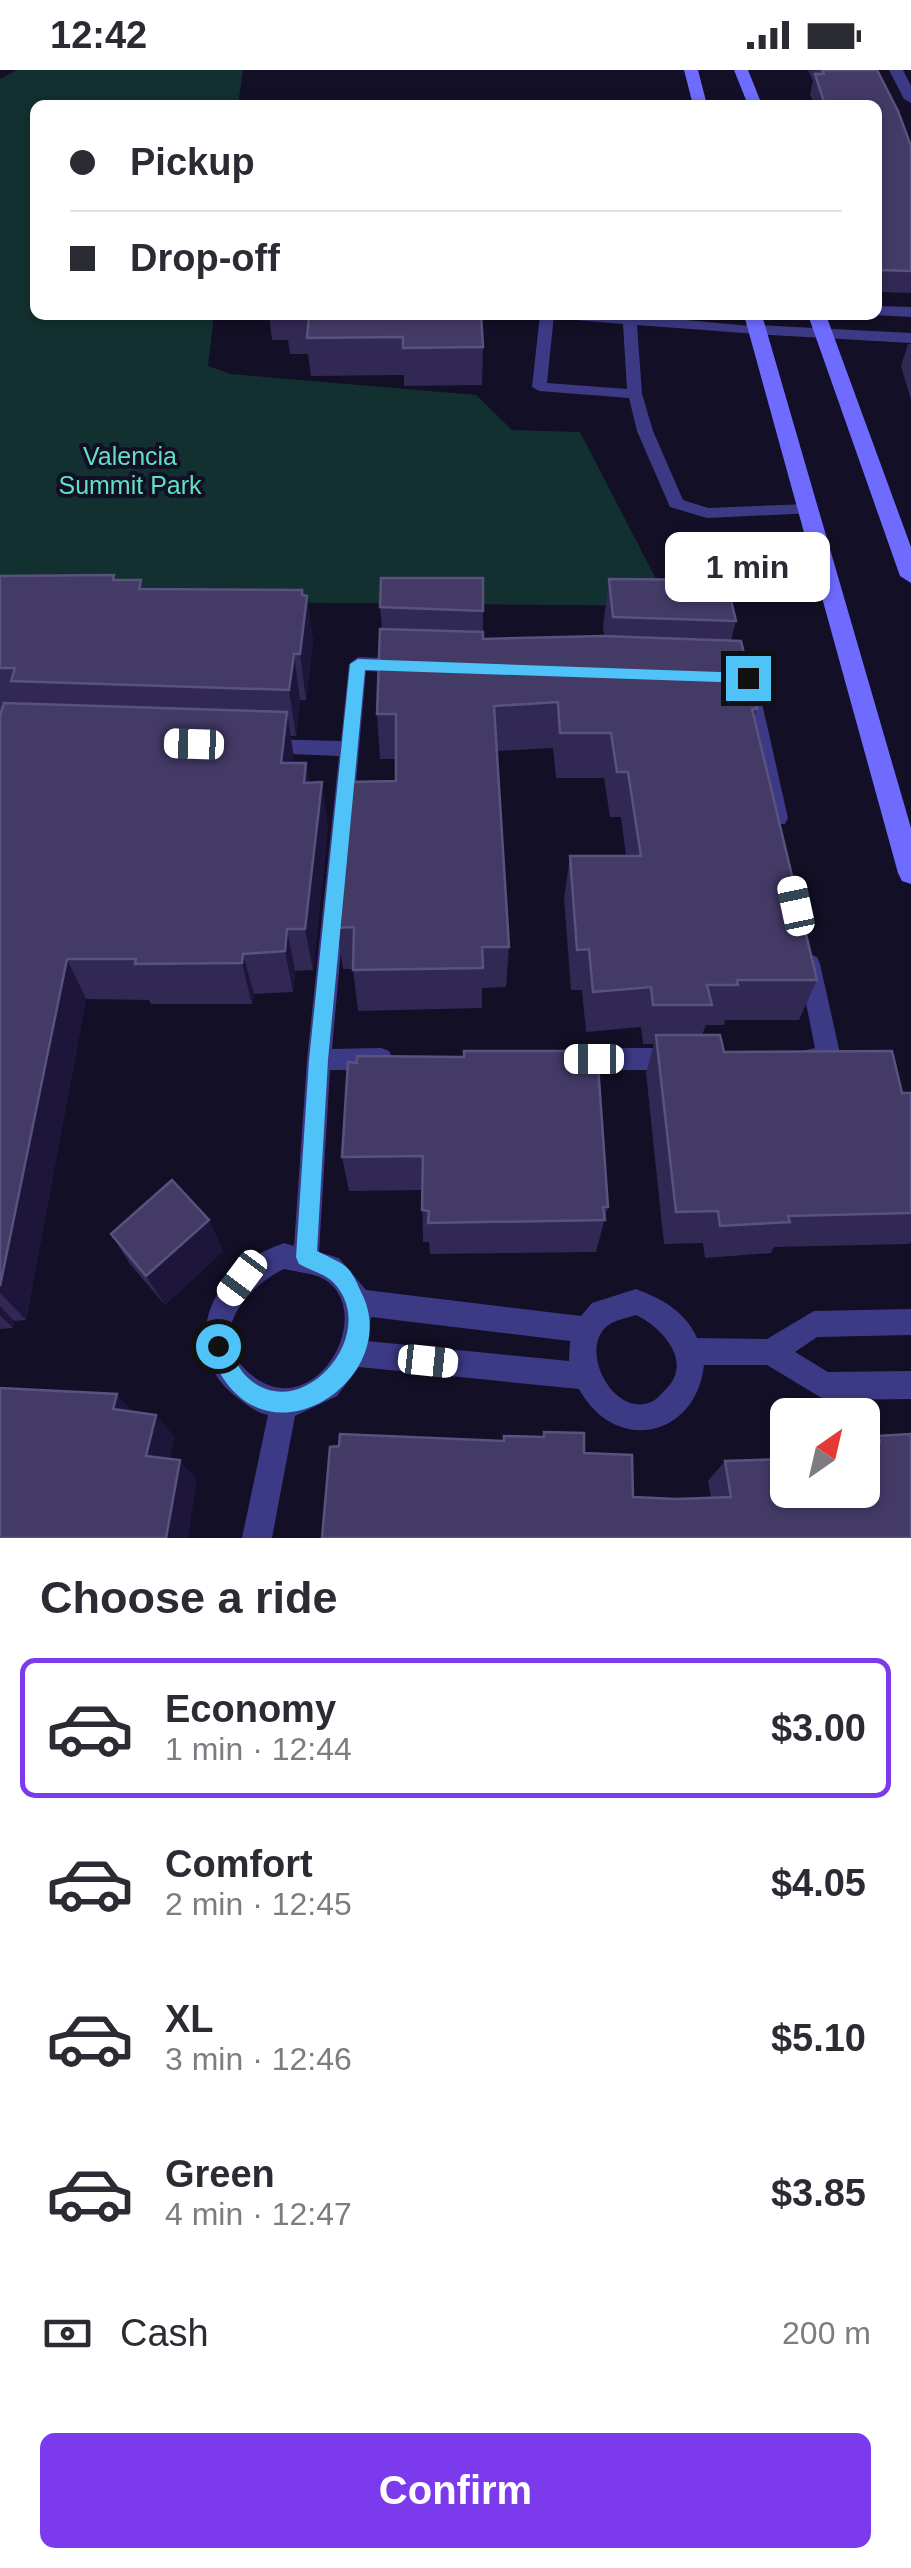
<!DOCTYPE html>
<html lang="en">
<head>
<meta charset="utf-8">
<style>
  :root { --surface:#fff; --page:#f7f7f7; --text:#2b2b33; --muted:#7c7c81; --line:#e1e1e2; --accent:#7c3aed }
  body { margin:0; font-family:Helvetica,sans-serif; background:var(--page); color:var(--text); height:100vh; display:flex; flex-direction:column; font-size:38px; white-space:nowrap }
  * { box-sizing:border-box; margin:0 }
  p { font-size:32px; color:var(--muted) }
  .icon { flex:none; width:55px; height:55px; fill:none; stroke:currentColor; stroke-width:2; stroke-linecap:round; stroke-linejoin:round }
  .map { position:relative; height:1468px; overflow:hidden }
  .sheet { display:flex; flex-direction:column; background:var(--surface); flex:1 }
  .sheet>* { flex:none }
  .top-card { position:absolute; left:30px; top:30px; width:852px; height:220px; border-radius:15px; box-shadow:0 2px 8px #0004; display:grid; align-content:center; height:220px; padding:0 40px; background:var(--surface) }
  .needle { width:65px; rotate:34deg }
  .tools { position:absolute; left:770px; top:1328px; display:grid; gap:20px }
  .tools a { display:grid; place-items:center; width:110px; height:110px; border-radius:15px; background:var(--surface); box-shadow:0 2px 8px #0004; font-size:50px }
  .end { position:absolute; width:45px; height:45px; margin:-22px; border:12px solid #4fc3f7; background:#111; box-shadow:0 0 0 5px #111 }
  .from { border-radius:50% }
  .bubble { position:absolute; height:70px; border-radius:15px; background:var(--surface); box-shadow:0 2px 8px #0004; font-size:32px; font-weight:600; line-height:70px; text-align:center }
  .car { position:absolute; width:30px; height:60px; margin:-30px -15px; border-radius:12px; box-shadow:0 0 8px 2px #0007; background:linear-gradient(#fff 24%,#345 0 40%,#fff 0 76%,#345 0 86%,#fff 0) }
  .top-card b { display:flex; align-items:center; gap:35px; height:95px; font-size:38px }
  .top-card b+b { border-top:2px solid var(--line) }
  .top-card i { width:25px; height:25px; background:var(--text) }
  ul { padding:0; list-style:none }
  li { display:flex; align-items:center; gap:30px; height:140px; margin:0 20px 15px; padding:0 20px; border:5px solid transparent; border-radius:15px }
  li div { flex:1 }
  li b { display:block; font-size:38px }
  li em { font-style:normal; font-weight:600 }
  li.on { border-color:var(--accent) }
  li>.icon { width:90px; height:90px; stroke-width:1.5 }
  h2 { padding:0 40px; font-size:45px; line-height:120px }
  .pay { display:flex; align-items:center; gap:25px; height:110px; padding:0 40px; font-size:38px }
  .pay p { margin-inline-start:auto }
  .primary-button { display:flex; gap:20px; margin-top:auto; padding:20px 40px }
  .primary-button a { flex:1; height:115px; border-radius:15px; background:var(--accent); color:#fff; font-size:40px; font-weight:600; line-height:115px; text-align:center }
  .status { display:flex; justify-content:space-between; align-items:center; height:70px; padding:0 50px; background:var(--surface); direction:ltr }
  .status svg { height:28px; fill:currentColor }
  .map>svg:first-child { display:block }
</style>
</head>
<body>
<div class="status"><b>12:42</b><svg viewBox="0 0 49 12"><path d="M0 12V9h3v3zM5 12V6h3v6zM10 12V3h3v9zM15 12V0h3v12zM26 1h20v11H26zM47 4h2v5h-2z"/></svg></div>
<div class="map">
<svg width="911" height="1468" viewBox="0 0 911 1468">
  <rect width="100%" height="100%" fill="#130f26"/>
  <path fill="#12302f" d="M17,0H243L238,35H35V245H214L208,296L231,304L476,325L512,360L580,362L670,536L0,530V9Z"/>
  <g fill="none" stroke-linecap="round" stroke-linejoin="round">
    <path fill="#3d3a85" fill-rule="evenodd" d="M540,245H554L547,313L627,319L623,254L564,249L557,245H631L762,257L764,260L757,264L637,255L642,324L653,361L683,430L708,438L807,434L815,439L813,443L707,448L670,437L637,361L629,328L539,321L532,317Z
      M358,587L406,589L415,596L406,603L366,601L332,979L381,978L389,981L393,989L389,997L381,1000H330L319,1182L339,1188L366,1220L581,1246L592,1233L636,1219C662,1229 685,1241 697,1268L767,1269L814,1241L911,1239V1265L817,1267L795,1282L828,1302L911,1301V1329L825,1330L767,1295H704C696,1368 615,1385 579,1319L359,1297L337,1326L295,1346L272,1468H242L268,1345C254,1342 245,1333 234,1325C190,1290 200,1229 242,1195C254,1185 269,1179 284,1173L294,1176L307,990L339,686L266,683L256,676L266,669L341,671L349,594ZM284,1199C296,1202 312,1203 322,1208C383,1241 309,1369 242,1296C208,1260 251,1214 284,1199ZM636,1245C665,1259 695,1295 663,1322C659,1326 656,1330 651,1332C614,1348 578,1281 607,1256C614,1250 627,1248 636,1245ZM371,1247L570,1271L569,1291L367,1271Z
      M750,613L759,620L788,748L785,754H771L768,748L741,620Z
      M809,884L817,887L820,894L841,988L837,996C826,1000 813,1001 802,997L798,989L802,981L815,978L798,894L801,887Z
      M570,978H676L684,981L688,989L684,997L676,1000H570L562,997L558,989L562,981Z"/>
    <path fill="#3d3a85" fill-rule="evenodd" d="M889,0H903L911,16V33L904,29Z
      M878,236L911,237V247L873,245H878Z
      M757,255L911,263V273L751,264L748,260Z"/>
    <path fill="#6f6bff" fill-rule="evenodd" d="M684,0H698L707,35H693Z
      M734,0H748L762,35H748Z
      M744,245H762L911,758V814L902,811L898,803Z
      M808,245H826L911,477V513L900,506Z"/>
  </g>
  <path fill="#312854" d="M808,0H877L911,76V223L878,222V35H814L810,24L813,11Z
    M269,245H481L483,277L482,315L404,316V305L311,306L308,284H290L288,270H272Z
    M908,274H911V330L901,296Z
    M114,505L115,510H141L143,519L302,520L303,525L307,526L313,572L306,630H300L296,666H290L294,693H306L309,713L328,757L313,900L295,901L293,922L254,924L252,934H151L149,930L86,929L26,1250L14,1251L13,1258L0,1259V506Z
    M483,508V569L604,566L603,556L609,509L736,551L731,571L757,639L754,648L817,910L799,950H725L724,955H706L702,965L724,982L902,1023H911V1172L909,1174L774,1177L771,1183L705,1188L703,1173L664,1174L646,1003L654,974H643L641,957L586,962L582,920H571L564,829L570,786H626L621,747H610L604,708H556L553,678L497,681L509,877L506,917L482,918V938L358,941L353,899H343L337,858L396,711V689H380L377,644L382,559L380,537Z
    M348,992L608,1137L596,1182L430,1184L429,1172H423L422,1120L349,1121L342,1087Z
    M209,1150L223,1181L165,1235L130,1194L111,1164Z
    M544,1362L584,1383L633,1427L677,1429L711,1427L708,1411L725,1391L788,1420L870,1372L878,1366L911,1468H322L504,1371L543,1367Z"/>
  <path fill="#1d163a" d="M302,520L305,542L307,526L313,572L306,630L300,584Z
    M294,584L300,630L296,666L289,620Z
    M287,642L294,688L289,738L281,693Z
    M306,693L312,738L304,713Z
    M322,712L328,757L313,900L305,859Z
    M287,859L295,901L293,922L285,881Z
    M243,884L254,924L252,934L242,893Z
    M67,889L86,929L26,1250L0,1223V1216Z
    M209,1150L223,1181L165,1235L146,1206Z
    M0,1236L14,1251L13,1258L0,1245Z
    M117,1324L138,1347L113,1339Z
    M156,1345L175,1367L166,1406L146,1386Z
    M180,1390L197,1410L188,1468H166Z"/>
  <path fill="#433a66" stroke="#5a527e" stroke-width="2.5" d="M822,0H877L898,41L911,76V201L878,200V35H825L815,4H824Z
    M285,245H481L483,277L403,278V267L307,268L309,246Z
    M114,505L113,510H141L139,519L302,520V525L307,526L300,584H294L289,620L11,611L15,598H0V506Z
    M381,508H483V541L380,537Z
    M609,509L726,510L736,551L613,547Z
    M380,559L483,562V569L602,566L741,571L757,639H752L817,910H737L738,915H707L712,935H653L651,917L593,922L589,879L577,880L570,786H641L628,702H617L611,663H560L558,632L494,636L509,877H482L483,898L353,900L354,857L337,858L351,712L396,711V644H377Z
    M4,633L287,642L281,693H306L304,713L322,712L305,859H287L285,881L243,884L242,893L135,894L136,889H67L0,1216V646Z
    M656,965H720L724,982L892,981L902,1023H911V1143L788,1146L790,1152L720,1156L718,1141L676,1142Z
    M464,981H597L608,1137H603L605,1150L428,1153L429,1141L422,1140L423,1086L342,1087L348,992L357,993V986L464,987Z
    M172,1110L209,1150L146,1206L111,1164Z
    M0,1318L117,1324L113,1339L156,1345L146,1386L180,1390L166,1468H0Z
    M544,1362L584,1363V1383L632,1385L633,1427L677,1429L731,1427L725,1391L788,1389V1420H862V1372H880L878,1366L911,1364V1468H322L330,1377L339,1376L340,1364L504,1371V1366L544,1367Z"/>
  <path fill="#4fc3f7" d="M358,589L748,603L755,608L748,613L365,600L328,990L317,1181C326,1186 337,1190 345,1196C352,1201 357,1213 361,1222C408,1310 253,1413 208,1276L211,1268L218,1265L226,1268C232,1282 236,1297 248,1308C301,1357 383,1263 333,1212C325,1204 309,1200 299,1194L296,1187L309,990L350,594Z"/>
  <g text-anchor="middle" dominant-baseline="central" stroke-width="8" stroke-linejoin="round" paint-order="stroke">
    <g font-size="25" fill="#5fe0c0" stroke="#130f26">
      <text x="130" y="386">Valencia<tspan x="130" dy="29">Summit Park</tspan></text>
    </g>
  </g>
</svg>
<div class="tools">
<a><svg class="needle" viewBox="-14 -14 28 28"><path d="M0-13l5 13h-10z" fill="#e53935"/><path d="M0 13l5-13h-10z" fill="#7c7c81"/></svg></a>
</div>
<i class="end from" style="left:218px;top:1276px"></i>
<i class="end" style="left:748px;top:608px"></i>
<div class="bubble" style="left:665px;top:462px;width:165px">1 min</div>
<i class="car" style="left:194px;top:674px;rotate:272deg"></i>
<i class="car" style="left:796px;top:836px;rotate:348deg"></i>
<i class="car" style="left:594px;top:989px;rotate:270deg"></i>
<i class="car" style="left:242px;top:1208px;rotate:217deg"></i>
<i class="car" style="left:428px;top:1291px;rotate:96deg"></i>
<div class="top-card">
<b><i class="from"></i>Pickup</b>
<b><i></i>Drop-off</b>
</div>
</div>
<section class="sheet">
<h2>Choose a ride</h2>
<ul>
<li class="on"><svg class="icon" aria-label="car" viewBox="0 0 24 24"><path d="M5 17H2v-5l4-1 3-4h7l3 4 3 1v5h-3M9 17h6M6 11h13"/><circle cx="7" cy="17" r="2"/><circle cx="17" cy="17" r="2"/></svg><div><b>Economy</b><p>1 min · 12:44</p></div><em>$3.00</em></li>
<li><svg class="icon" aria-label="car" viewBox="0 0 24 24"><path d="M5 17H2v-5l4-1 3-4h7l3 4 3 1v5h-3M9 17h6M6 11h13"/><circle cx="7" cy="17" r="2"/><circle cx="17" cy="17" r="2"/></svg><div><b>Comfort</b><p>2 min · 12:45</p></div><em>$4.05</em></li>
<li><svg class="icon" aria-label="car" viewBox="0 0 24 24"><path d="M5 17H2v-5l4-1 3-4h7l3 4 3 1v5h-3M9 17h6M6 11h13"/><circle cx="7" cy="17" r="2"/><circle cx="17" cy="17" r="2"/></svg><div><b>XL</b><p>3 min · 12:46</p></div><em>$5.10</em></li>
<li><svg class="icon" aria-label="car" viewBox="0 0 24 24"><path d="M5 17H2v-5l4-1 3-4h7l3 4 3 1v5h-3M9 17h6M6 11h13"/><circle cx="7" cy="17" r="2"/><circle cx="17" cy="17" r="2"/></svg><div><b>Green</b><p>4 min · 12:47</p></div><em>$3.85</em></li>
</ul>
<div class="pay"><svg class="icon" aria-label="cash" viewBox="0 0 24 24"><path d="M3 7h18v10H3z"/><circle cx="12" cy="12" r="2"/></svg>Cash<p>200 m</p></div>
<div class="primary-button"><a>Confirm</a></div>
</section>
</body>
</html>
